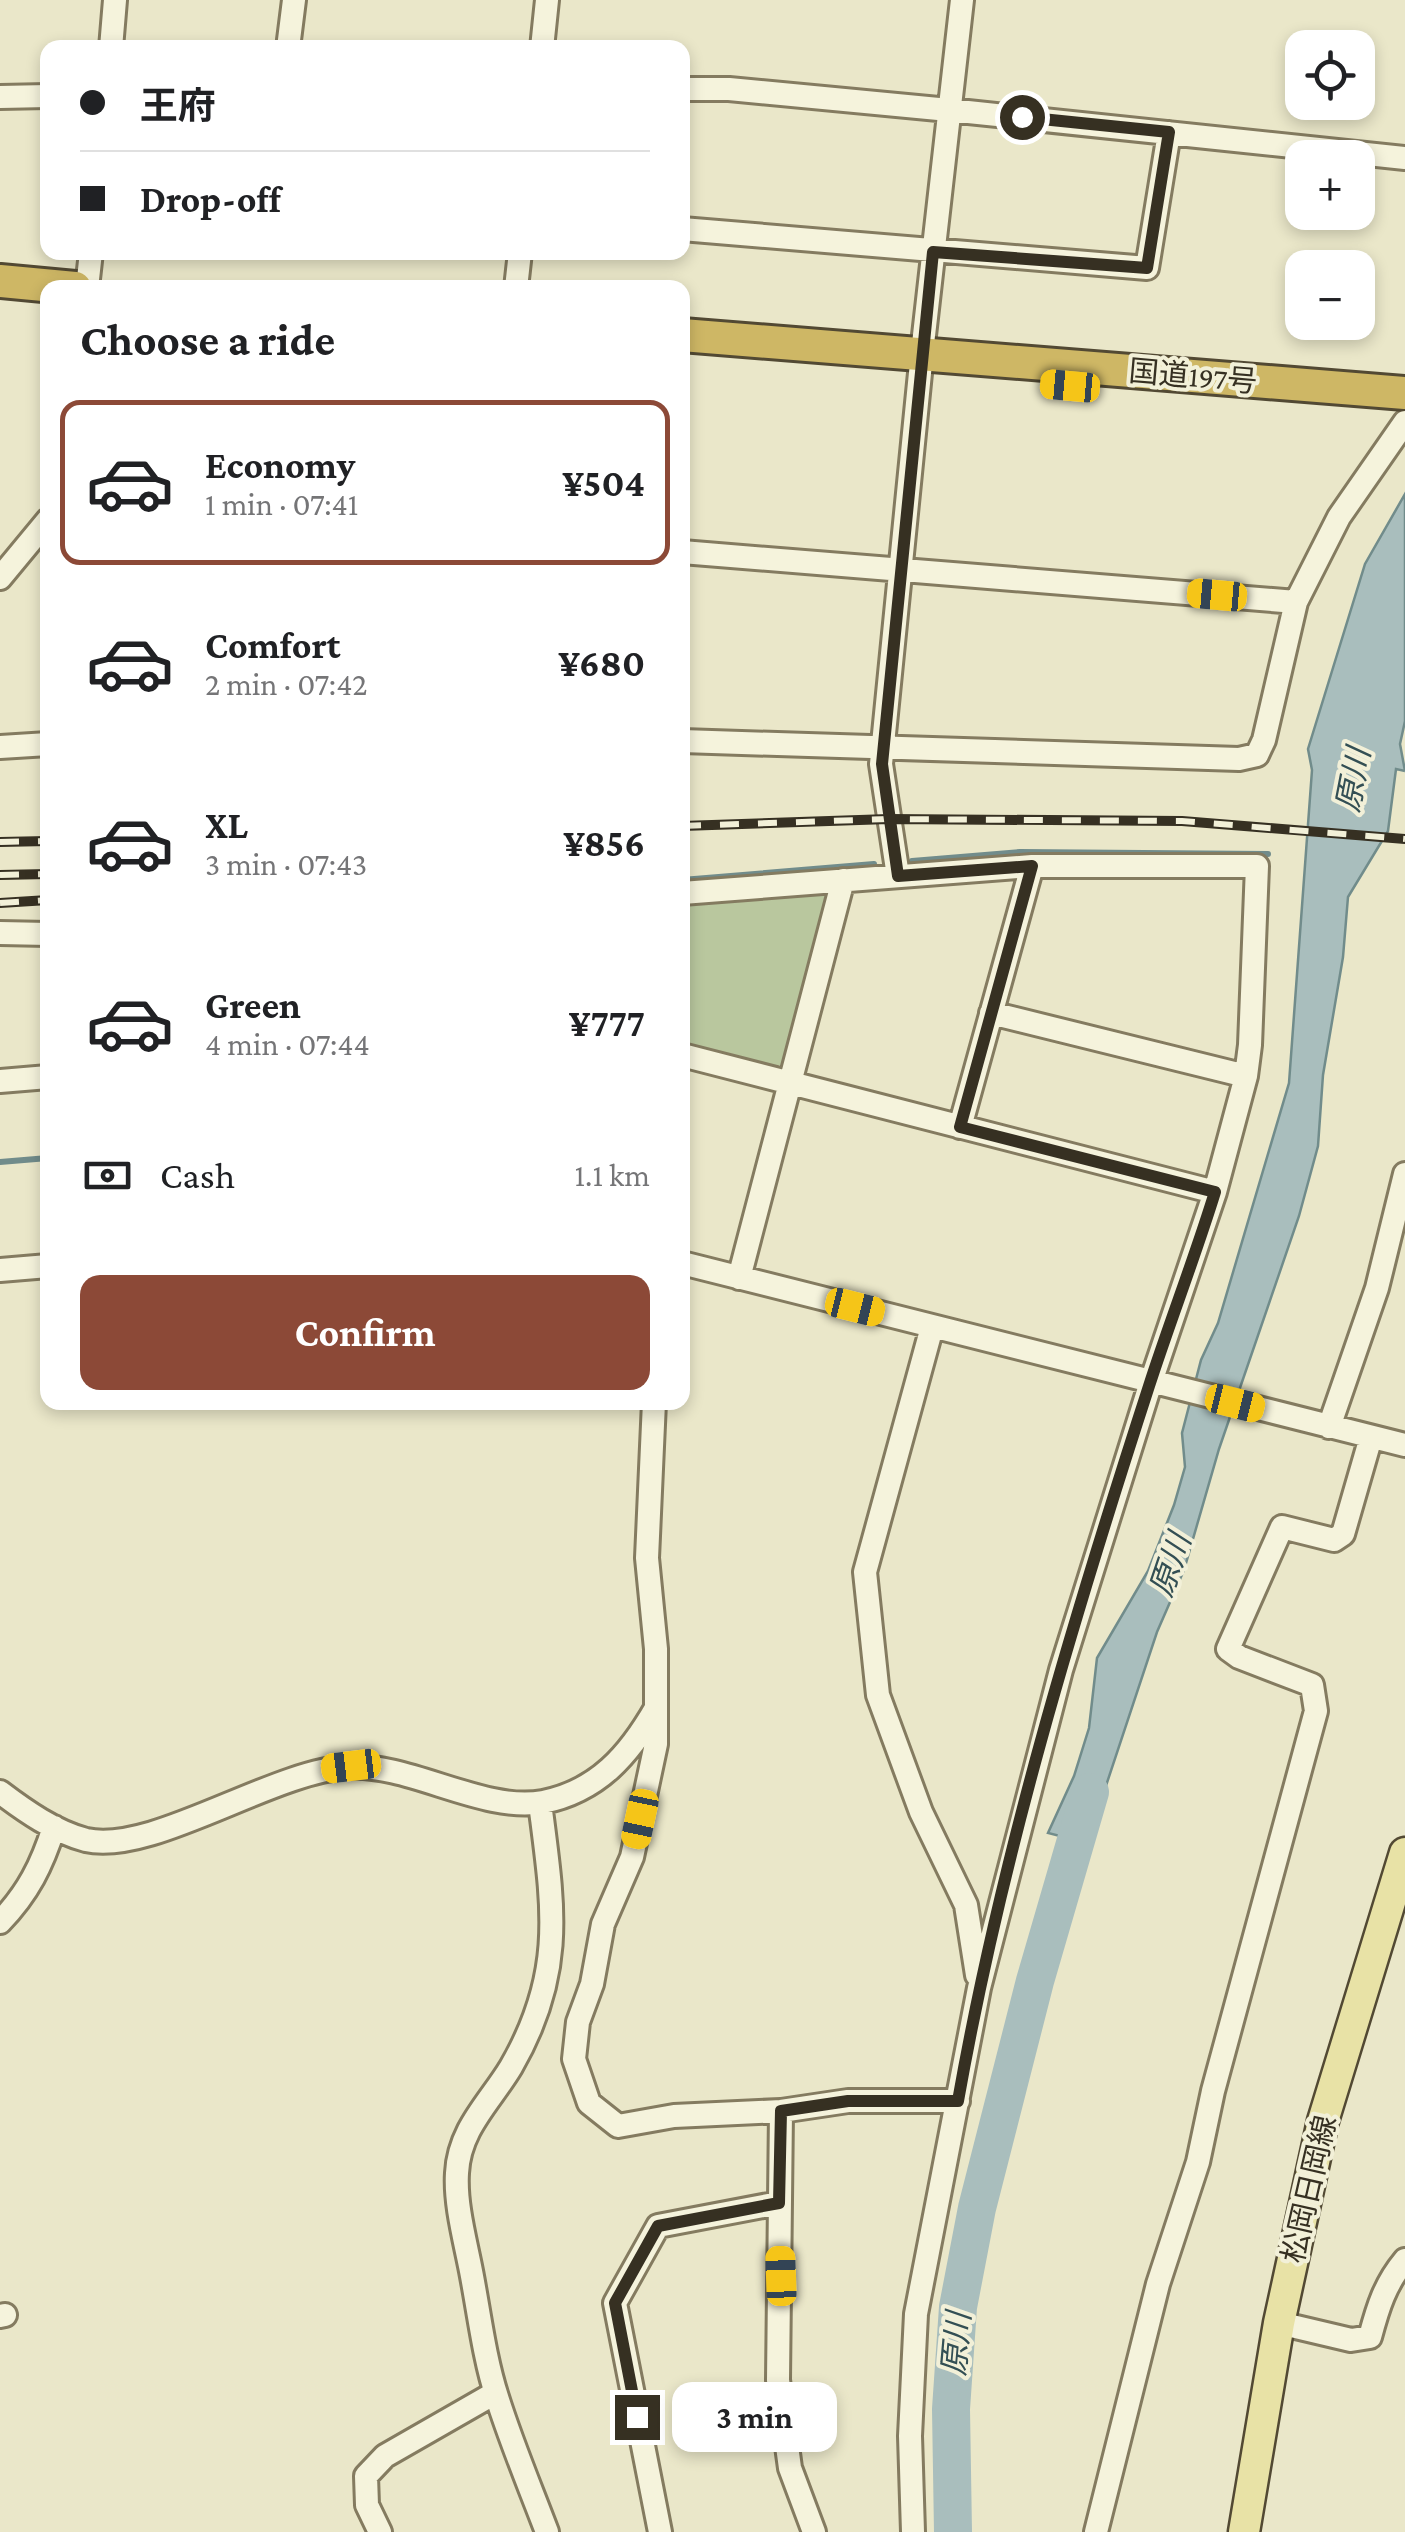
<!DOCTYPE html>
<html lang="en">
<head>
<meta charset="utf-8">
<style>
  :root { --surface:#fff; --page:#f6f6f6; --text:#202124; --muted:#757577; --line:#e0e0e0; --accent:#8c4937 }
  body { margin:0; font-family:"Crimson Pro","Noto Sans JP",serif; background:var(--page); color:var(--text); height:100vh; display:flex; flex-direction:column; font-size:38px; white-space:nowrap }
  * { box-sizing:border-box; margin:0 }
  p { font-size:32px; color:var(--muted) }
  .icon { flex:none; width:55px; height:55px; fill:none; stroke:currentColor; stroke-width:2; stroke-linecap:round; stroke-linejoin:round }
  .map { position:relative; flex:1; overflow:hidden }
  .drawer { position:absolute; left:40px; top:280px; width:650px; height:1130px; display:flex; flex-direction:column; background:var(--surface); border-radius:20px; box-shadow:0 5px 15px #0003 }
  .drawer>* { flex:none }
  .hud { position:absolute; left:40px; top:40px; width:650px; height:220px; border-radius:20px; box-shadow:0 5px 15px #0003; display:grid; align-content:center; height:220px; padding:0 40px; background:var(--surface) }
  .fabs { position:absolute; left:1285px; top:30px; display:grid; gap:20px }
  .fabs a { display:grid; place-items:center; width:90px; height:90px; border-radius:20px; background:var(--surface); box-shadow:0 5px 15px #0003; font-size:50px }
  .end { position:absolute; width:45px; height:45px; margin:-22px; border:12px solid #363022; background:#fff; box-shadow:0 0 0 5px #fff }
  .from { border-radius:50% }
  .bubble { position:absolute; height:70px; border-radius:20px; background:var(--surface); box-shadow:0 5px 15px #0003; font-size:32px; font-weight:700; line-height:70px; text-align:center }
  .car { position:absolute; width:30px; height:60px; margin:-30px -15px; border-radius:12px; box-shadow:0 0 8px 2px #0007; background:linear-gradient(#f5c518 24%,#345 0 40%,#f5c518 0 76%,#345 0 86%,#f5c518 0) }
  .hud b { display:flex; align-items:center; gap:35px; height:95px; font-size:38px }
  .hud b+b { border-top:2px solid var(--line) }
  .hud i { width:25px; height:25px; background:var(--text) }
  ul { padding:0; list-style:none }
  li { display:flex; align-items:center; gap:30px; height:165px; margin:0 20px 15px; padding:0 20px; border:5px solid transparent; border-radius:20px }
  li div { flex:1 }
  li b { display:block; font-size:38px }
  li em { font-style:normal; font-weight:700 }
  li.active { border-color:var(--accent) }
  li>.icon { width:90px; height:90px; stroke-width:1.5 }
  h2 { padding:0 40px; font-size:45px; line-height:120px }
  .pay { display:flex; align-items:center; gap:25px; height:110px; padding:0 40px; font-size:38px }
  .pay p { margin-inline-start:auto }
  .action { display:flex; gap:20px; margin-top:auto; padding:20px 40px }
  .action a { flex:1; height:115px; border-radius:20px; background:var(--accent); color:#fff; font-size:40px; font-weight:700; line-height:115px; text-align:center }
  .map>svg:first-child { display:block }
</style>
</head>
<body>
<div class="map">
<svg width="1405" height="2532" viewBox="0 0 1405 2532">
  <rect width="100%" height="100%" fill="#eae7c9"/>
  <path fill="#b9c79e" d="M824,893L828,898L784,1063L773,1069L683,1046L682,905Z"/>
  <path fill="#a9bebd" stroke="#718c8b" stroke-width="2.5" d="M1405,494V721L1400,744L1405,771L1396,769L1388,831L1348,897L1343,957L1323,1075L1318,1146L1299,1216L1219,1449L1184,1570L1157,1632L1087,1843L1048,1833L1074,1776L1089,1728L1097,1658L1148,1571L1174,1505L1185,1467L1182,1433L1201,1360L1218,1323L1289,1083L1312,770L1308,749L1365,564Z"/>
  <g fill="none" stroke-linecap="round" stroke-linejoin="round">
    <path stroke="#718c8b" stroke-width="6" d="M912,861L1020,852L1268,854
      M682,880L874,864
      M0,1162L48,1158"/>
    <path stroke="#a9bebd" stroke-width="38" d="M953,2532L951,2409L958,2307L977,2208L1035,1981L1090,1792"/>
    <defs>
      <path id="minor" d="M111,48L115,0
        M288,48L294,0
        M542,48L547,0
        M682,89H729L949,110L1405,158
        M0,97L48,96
        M682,229L1147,268L1169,133
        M87,288L91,252
        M516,288L520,252
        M682,552L1296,602
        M0,578L48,520
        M682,741L1239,759L1257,755L1264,740L1296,602L1339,517L1405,422
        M0,747L48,744
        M898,876L881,764L922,353L962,0
        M682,893L1032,866H1257L1250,1045L1246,1076L1215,1192L1151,1382L1061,1670L979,1988L916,2314L910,2436L913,2532
        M0,933L48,934
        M991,1013L1246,1076
        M682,1055L1215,1192
        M0,1081L48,1077
        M960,1127L1032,866
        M682,1263L1405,1445
        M0,1270L48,1266
        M739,1278L843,880
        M932,1327L865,1572L878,1695L921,1812L966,1905L977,1975
        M654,1402L647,1558L656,1649V1744L632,1857L603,1924L592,1984L578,2022L574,2059L589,2103L618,2126L674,2116L781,2111L848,2101H958
        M1329,1427L1377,1288L1405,1174
        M0,1792C25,1811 55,1832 86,1840C152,1855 272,1771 348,1767C410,1763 483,1813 543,1802C598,1791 629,1755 656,1708
        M540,1803C553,1905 566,1972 511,2067C490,2102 459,2129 457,2173C455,2204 465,2240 471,2271C479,2312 484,2357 497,2397C511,2442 530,2487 547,2532
        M0,1922C28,1893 42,1865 54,1827
        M781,2111L778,2380L790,2468L814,2532
        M0,2316L5,2315
        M1279,2323L1351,2340L1370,2337C1378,2307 1385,2284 1405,2260
        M380,2532L367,2505L366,2476L385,2456L495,2393
        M660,2532L615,2303L658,2226L779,2203
        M1096,2532L1158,2284L1198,2162L1213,2091L1316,1711L1312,1685L1239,1657L1228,1649L1282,1527L1334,1540L1343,1534L1371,1437"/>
      <path id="major" d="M1244,2532L1279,2323L1323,2121L1405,1853"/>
      <path id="highway" d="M0,281L75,288
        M682,335L1405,393"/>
    </defs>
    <use href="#minor" stroke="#847b60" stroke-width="28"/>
    <use href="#major" stroke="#524933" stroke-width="35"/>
    <use href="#highway" stroke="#524933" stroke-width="38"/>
    <use href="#minor" stroke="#f5f3dc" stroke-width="22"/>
    <use href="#major" stroke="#e8e2a6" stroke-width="30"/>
    <use href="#highway" stroke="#ceb765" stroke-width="32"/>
    <defs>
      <path id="rail" d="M682,826L889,819L1182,821L1405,839
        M0,842L48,841
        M0,875L48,874
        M0,903L48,900"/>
    </defs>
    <use href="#rail" stroke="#363022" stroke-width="10"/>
    <use href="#rail" stroke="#f2f0d8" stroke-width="6" stroke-dasharray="19" stroke-linecap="butt"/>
  </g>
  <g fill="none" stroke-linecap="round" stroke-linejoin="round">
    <path stroke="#363022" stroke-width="12" d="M637,2417L615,2303L658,2226L779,2203L781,2111L848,2101H958C1001,1858 1073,1620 1149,1386C1170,1321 1195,1257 1215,1192L960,1127L1032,866L898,876L882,764L933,252L1147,268L1169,132L1022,117"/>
  </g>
  <g text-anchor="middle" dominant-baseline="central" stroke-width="8" stroke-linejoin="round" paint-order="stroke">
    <g font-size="30" fill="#363022" stroke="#f2f0d8">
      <text transform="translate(1193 376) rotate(5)">国道197号</text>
      <text transform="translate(1309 2189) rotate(-77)">松岡日岡線</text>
    </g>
    <g font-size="32" font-style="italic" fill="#334f54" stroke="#f2f0d8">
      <text transform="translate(1353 780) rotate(-79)">原川</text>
      <text transform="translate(1170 1565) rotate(-71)">原川</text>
      <text transform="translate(956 2344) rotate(-85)">原川</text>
    </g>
  </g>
</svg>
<div class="fabs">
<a><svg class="icon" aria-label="locate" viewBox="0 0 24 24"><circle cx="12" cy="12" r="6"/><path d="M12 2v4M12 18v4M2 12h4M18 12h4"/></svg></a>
<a>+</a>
<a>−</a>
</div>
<i class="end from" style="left:1022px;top:117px"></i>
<i class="end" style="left:637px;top:2417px"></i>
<div class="bubble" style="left:672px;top:2382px;width:165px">3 min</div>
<i class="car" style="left:1070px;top:386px;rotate:275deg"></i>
<i class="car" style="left:1217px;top:595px;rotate:275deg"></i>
<i class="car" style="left:855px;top:1307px;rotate:104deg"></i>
<i class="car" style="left:1235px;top:1403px;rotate:104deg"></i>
<i class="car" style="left:351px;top:1766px;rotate:263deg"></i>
<i class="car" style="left:640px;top:1819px;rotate:192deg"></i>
<i class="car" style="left:781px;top:2276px;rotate:358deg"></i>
<div class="hud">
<b><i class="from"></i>王府</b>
<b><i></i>Drop-off</b>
</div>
<section class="drawer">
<h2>Choose a ride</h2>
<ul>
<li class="active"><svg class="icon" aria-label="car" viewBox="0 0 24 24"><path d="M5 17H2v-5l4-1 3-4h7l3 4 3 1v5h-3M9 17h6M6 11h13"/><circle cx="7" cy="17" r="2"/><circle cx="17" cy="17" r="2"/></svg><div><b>Economy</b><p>1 min · 07:41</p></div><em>¥504</em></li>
<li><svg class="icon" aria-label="car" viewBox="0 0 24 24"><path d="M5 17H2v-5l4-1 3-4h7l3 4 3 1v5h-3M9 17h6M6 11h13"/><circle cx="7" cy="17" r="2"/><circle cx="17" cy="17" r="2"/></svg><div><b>Comfort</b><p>2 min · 07:42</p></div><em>¥680</em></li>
<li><svg class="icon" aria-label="car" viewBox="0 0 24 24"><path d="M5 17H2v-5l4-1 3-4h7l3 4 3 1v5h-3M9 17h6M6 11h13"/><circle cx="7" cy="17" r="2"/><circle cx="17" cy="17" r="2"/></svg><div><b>XL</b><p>3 min · 07:43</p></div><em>¥856</em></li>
<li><svg class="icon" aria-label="car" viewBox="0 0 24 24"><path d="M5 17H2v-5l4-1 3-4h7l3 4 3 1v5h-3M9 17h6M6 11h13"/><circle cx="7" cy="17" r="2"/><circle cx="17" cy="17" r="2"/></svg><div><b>Green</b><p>4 min · 07:44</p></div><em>¥777</em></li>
</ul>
<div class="pay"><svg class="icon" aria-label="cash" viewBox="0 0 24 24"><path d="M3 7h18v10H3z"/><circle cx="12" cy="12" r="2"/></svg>Cash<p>1.1 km</p></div>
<div class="action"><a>Confirm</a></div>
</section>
</div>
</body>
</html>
